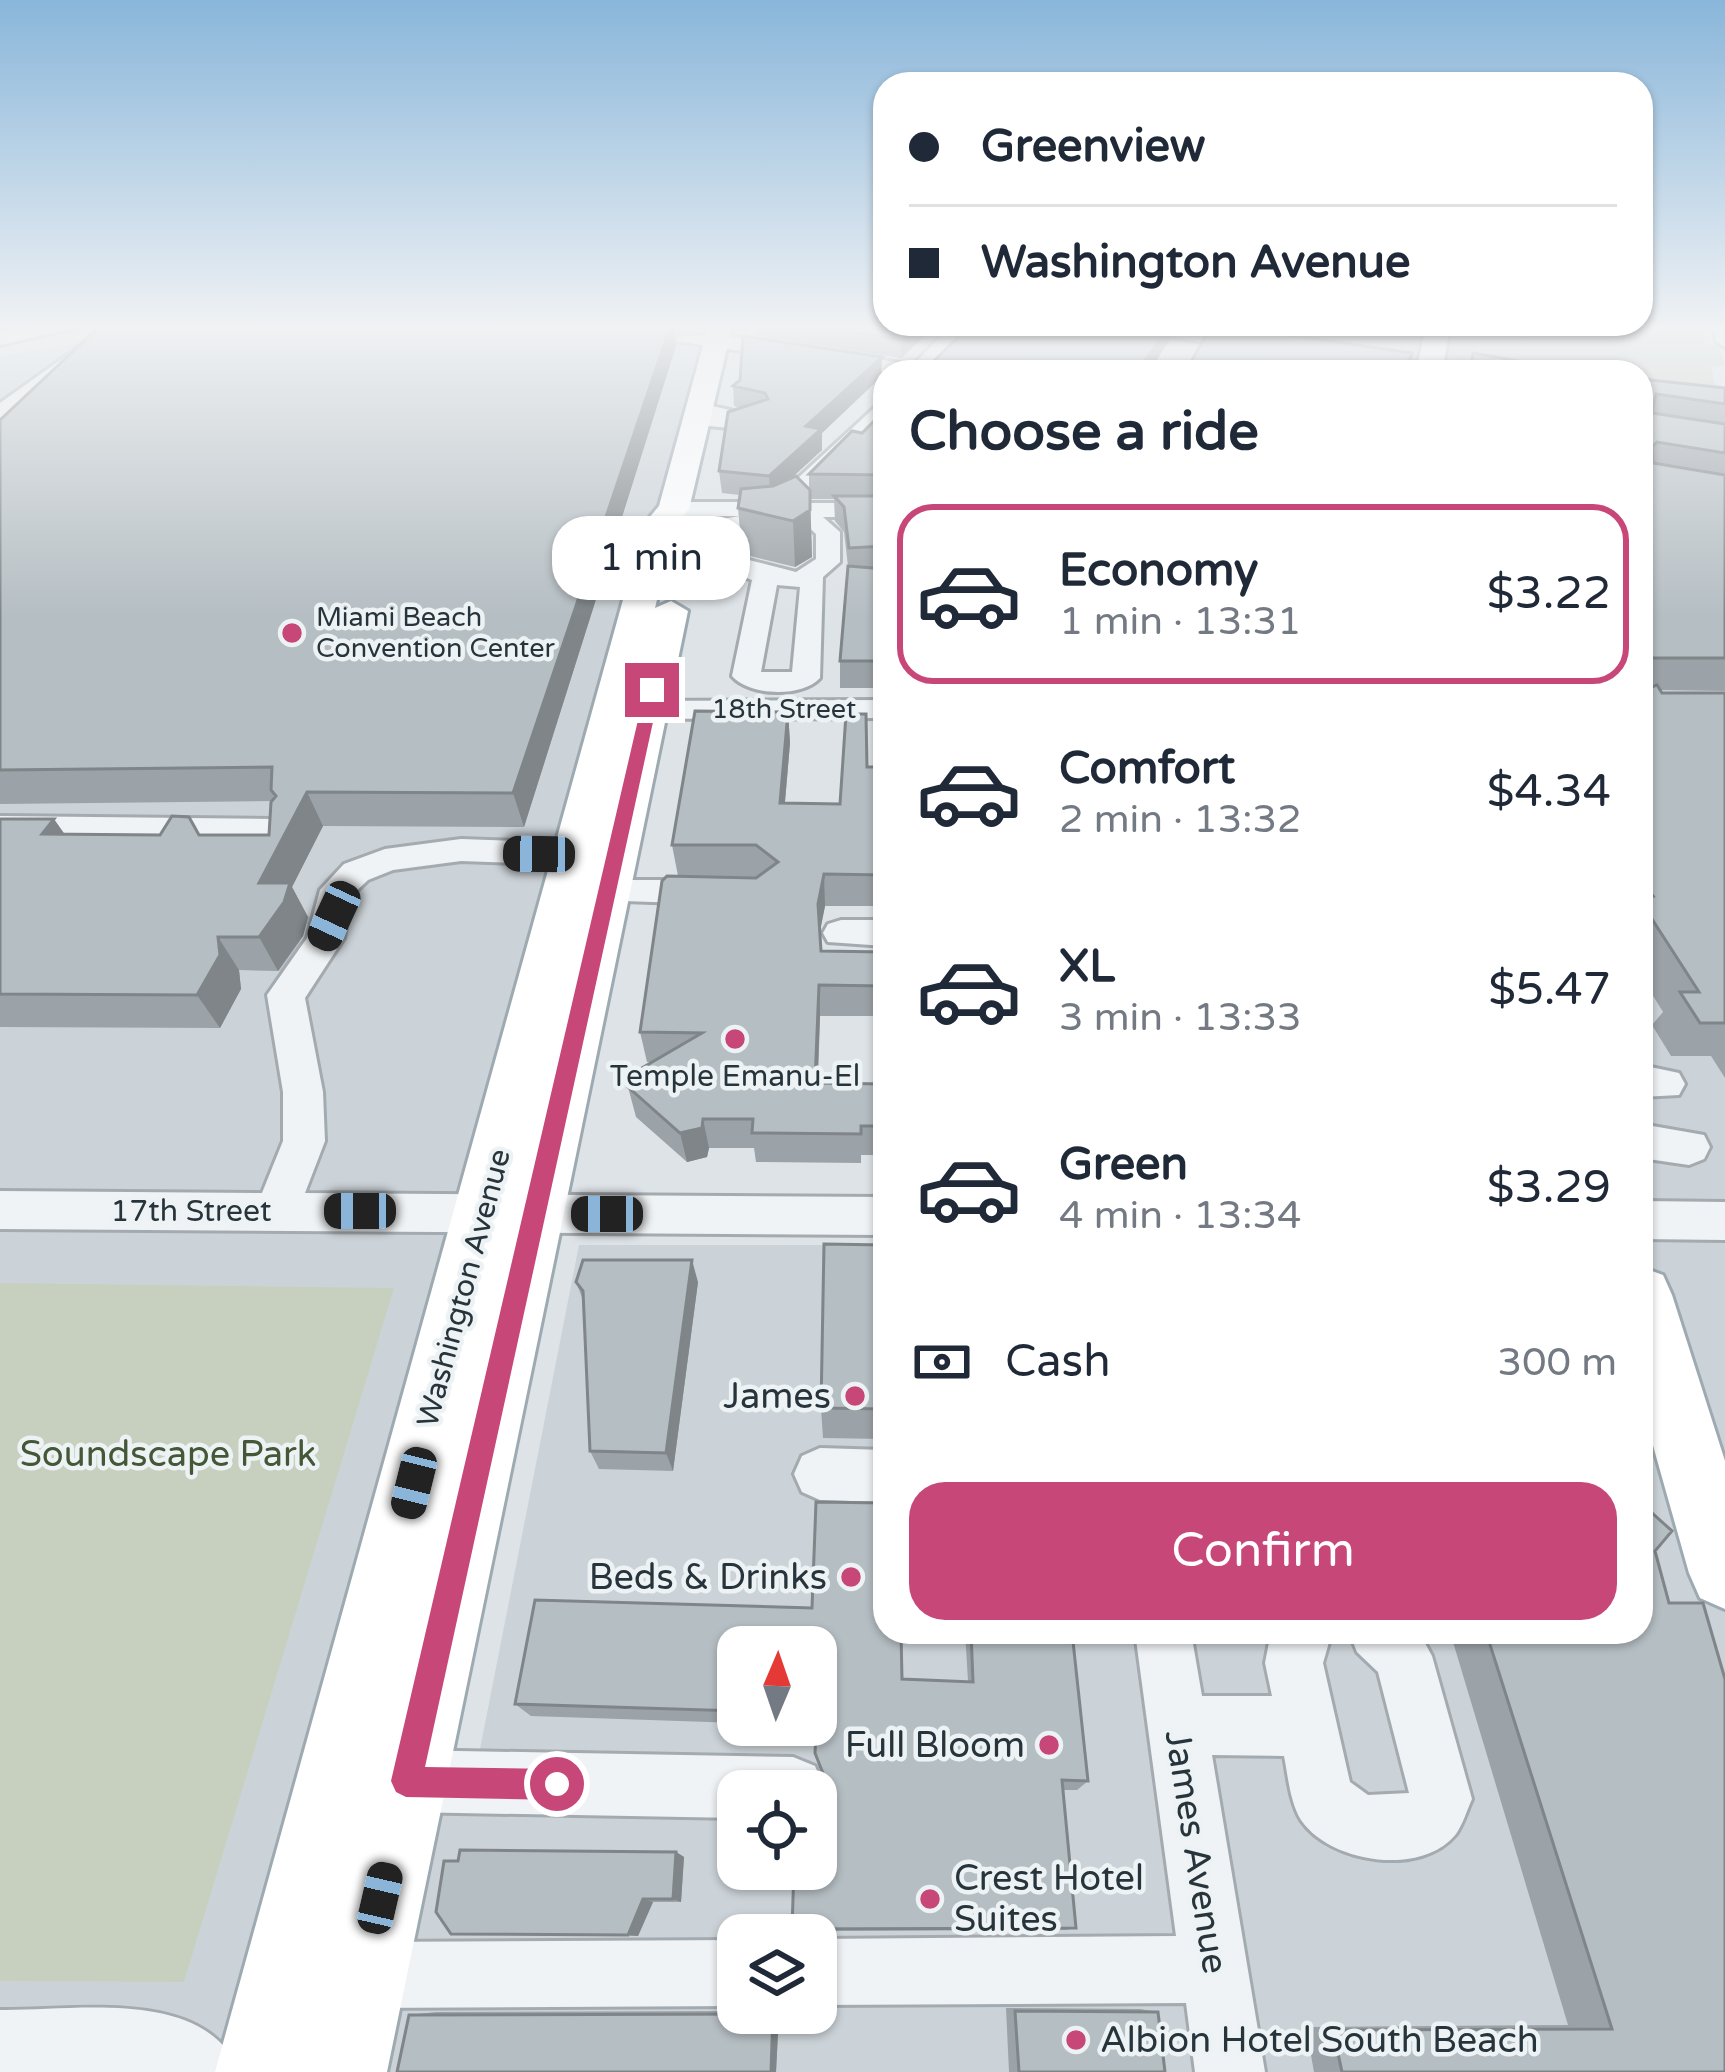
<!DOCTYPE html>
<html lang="en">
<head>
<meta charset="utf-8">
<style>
  :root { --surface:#fff; --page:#f2f2f3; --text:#1f2937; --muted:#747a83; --line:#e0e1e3; --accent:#c74878 }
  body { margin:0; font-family:"Varela Round",sans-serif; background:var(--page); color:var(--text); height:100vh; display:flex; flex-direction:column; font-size:45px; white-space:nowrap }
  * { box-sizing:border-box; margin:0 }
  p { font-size:39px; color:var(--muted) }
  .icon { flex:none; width:66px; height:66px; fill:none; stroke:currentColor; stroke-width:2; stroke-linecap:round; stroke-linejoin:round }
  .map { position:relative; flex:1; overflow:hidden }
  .details { position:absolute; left:873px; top:360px; width:780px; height:1284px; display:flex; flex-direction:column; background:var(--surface); border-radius:36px; box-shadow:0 3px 9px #0004 }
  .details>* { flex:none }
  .banner { position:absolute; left:873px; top:72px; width:780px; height:264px; border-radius:36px; box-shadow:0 3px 9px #0004; display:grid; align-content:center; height:264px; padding:0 36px; background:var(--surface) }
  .needle { width:78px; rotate:2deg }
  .fabs { position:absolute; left:717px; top:1626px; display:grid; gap:24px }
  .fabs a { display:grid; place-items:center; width:120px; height:120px; border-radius:24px; background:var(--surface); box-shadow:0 3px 9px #0004; font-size:60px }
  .end { position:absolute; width:54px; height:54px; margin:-27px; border:15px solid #c74878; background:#fff; box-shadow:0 0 0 6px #fff }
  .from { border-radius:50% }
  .bubble { position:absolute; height:84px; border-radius:36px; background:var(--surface); box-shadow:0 3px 9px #0004; font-size:39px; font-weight:600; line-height:84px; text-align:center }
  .car { position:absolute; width:36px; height:72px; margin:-36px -18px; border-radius:15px; box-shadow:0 0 9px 3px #0007; background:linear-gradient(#222 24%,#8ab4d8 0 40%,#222 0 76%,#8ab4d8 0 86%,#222 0) }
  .banner b { display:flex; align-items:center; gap:42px; height:114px; font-size:45px }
  .banner b+b { border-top:3px solid var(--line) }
  .banner i { width:30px; height:30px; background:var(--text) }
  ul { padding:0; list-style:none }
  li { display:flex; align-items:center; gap:36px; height:180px; margin:0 24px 18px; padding:0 12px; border:6px solid transparent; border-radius:36px }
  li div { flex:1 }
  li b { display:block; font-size:45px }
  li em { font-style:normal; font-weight:600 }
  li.active { border-color:var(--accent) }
  li>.icon { width:108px; height:108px; stroke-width:1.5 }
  h2 { padding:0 36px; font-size:54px; line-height:144px }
  .pay { display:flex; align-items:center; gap:30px; height:132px; padding:0 36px; font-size:45px }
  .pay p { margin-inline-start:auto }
  .primary-button { display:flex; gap:24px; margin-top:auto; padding:24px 36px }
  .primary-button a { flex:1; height:138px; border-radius:36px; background:var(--accent); color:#fff; font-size:48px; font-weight:600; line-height:138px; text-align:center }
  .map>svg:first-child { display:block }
</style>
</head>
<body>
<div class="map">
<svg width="1725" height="2072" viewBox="0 0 1725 2072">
  <rect width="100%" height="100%" fill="#dee3e7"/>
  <path fill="#ccd3d8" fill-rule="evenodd" d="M184,327H723L376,1749H480L579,1245H885V1632H1641V492L1725,504V2072H0V356ZM738,1647H816V1725H738ZM738,1791H816V1869H738ZM738,1935H816V2013H738Z"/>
  <path fill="#c7d0bf" d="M1175,327H1703L1706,344L1720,346L1725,366H1711L1718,401L1641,394V372H1471Z
    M0,1283L394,1288L184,1982L0,1981Z"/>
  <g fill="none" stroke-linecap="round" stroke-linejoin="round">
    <path stroke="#bac0c5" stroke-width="36" stroke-dasharray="36 18" stroke-linecap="butt" d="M281,972L307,916"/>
    <defs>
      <path id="minor" d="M107,327H128L0,418V403Z
        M950,327H970L929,372L885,373L669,340C694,323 872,359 913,365Z
        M1116,327H1167L1263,345L1254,351Z
        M1713,327H1725V347L1716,341Z
        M1354,353L1449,366L1459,372L1347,363L1345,359Z
        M885,398V416L799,503H885V517H823L840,532V562L823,577L820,678C802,698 749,696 732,676L752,580L719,567L711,551H685L673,544L685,537H716L723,519L740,516H674L662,509L674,502H772ZM774,517H805L802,521L816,534V559L796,572L737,557L741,531L775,527L779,522ZM777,585L800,587L792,672H761Z
        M699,403L765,418L739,429L689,424L686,420L695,414L689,409Z
        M885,700V718L614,719L599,710L614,701Z
        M0,816L273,819L289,830L273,841L0,838Z
        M461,839L604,844L621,855L604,866L461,861L393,870L368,880L352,895L344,938L305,998L323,1092L325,1141L305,1193L885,1197V1235L0,1229V1191L262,1193L283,1141V1092L267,995L307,938L320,890L344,864L385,849Z
        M607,880H709L726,892L709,904L595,900L590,892Z
        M841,920H885V946L828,942L823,933L828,924Z
        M1641,1065L1679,1073L1685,1084L1679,1095L1641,1097Z
        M1641,1124L1704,1135L1710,1147L1704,1159L1689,1165L1641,1158Z
        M1641,1201L1725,1202V1240L1641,1239Z
        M820,1448L885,1450V1502L820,1500L802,1492L794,1474L802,1456Z
        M1135,1632H1191L1202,1696H1272L1265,1663L1271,1632H1332L1323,1663L1350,1782L1368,1795L1409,1793L1378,1672L1357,1652L1349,1632H1419L1432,1656L1472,1799C1467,1810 1463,1824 1456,1834C1422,1877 1330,1863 1301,1820C1290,1802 1288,1776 1284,1756L1212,1755L1265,2072H1195L1186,2003L816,2005V1939L1176,1936Z
        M406,1750L793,1757L815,1766L824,1788L816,1806V1791H738V1818L406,1812L384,1803L375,1781L384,1759Z
        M738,1940V2006L363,2008L339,1999L330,1975L339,1951L363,1942Z
        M0,2010C76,2011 205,1987 240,2072H0Z"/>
      <path id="major" d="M21,327H78L0,345V331Z
        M708,327H732L689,509L675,526L655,608L671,601L688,611L387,2072H215L644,524L659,506Z
        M1426,327H1450L1442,372H1416Z
        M1641,1267L1663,1275L1672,1295L1725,1461V1609L1700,1598L1689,1573L1641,1403Z"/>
    </defs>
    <use href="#minor" stroke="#a4abb0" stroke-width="6"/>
    <use href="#major" stroke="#9eaab2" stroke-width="6"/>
    <use href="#minor" fill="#f0f3f5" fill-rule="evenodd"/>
    <use href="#major" fill="#fff" fill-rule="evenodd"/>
  </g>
  <path fill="#9ca3a8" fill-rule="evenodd" d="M99,327H674L676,346L524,827L323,826L292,887L308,917L303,936L278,971L239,970L241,989L220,1028L0,1027V819L65,835H269L272,801L0,804V420Z
    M756,327H934L901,358L757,336Z
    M881,377L822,433V450L792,478L809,490V474L862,433L885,410V688H840V661L848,566L844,532L835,521L834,499H810L812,557L795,567L742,554L738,508L740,495L722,493L719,471L740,408L734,406L733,386Z
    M1641,379L1725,388V691L1660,690L1662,693H1725V1078L1711,1056H1671L1652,1025L1663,1012L1641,976V692L1646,690H1641Z
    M788,712L790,743L785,803L840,804L867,767H885V906H825L820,932L821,951L885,952V1016H820L818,1083L885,1084V1155H861V1163L756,1162L754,1148H709L707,1157L687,1162L636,1117L628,1087L653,1062H647L640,1032L678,876L672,845ZM681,876L758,877L756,878Z
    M885,1245V1439L823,1438L821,1408Z
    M576,1282H698L673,1471L599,1469L590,1451L583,1300Z
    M816,1502L885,1503V1632H901L902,1679L968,1681L965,1632H1072L1088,1781L1077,1790H1063L1076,1928L1065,1930L796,1931L792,1929L794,1869H816V1803L825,1783L815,1753L816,1647H738V1723L531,1716L515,1704L535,1600L812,1608Z
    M1655,1551L1725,2072H1314L1306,2027L1568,2025L1450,1632H1641Z
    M676,1852L684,1857L681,1902H653L638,1936L451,1934L458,1861Z
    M1006,2008L1140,2009L1158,2012L1165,2072H1009Z
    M738,2011V2013H779L776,2072H397L409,2015L436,2012Z"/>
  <path fill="#7f8588" d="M663,327H674L676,346L524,827L513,793Z
    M915,327H934L901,358L902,340Z
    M1168,327H1172L1169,341L1149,372H1137Z
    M882,357L881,377L822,433V450L770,497L769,476L806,426Z
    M810,490L812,557L795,567L793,521Z
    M788,712L790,743L782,835L780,803Z
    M307,792L323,826L292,887L308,917L303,936L278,971L259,937V883Z
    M54,819L78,853L42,834Z
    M824,874L825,906L819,935L818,904Z
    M218,937L239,970L241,989L220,1028L197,995Z
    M819,985L820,1016L816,1113L815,1083Z
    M703,1119L709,1148L707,1157L687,1162L680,1133Z
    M692,1260L698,1282L673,1471L666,1453Z
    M676,1852L684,1857L681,1902L673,1899Z
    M643,1899L653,1902L638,1936L628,1935Z
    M779,2013L776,2072H771L773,2014Z"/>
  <path fill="#b5bec3" stroke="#7f8588" stroke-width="3" d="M99,327H670L513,793L307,792L259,883H290L284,902L259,937H218L220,955L197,995L0,994V819H54L42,834L160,835L172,816L189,817L199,835H269L271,802L276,796L271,790L272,767L0,770V420Z
    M822,327H915L902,340Z
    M968,327H1168L1137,372H923Z
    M1211,327H1231L1412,353L1406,372H1185Z
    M743,336L882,357L806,426L821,429L769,476L719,471L728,412L768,399L765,393L733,386L740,380Z
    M1473,353L1583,372H1470Z
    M1641,379L1725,388V404L1656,394L1652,413L1725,424V453L1657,442L1652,447L1653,463L1725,475V658H1641Z
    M885,410V475L809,474L852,431L862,433Z
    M796,476L810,490V510L793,521L738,508L741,489L773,486Z
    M834,496H885V546L849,548L844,507Z
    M848,566L885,569V661H840Z
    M1657,685L1662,693H1725V1023H1700L1680,992H1699L1641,902V896H1653L1641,878V768H1646L1641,761V692Z
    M695,711L788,712L780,803L840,804L846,714H866L867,767H885V875L824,874L818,904L821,951L885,952V986L819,985L815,1083L885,1084V1126H861V1134L752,1133L753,1119H703L702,1128L680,1133L628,1087L630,1075L702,1033L640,1032L662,881L667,876L756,878L778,862L756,845H672Z
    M824,1244L885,1245V1409L821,1408Z
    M583,1260H692L666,1453L590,1451L583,1291L576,1282Z
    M816,1502L885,1503V1632H901L902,1679L973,1682L971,1632H1072L1088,1781L1062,1780L1076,1928L792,1929L794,1869H816V1803L826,1781L815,1753L817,1713L816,1647H738V1711L515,1704L535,1600L812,1608Z
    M1641,1503L1672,1531L1655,1551L1669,1603H1703L1725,1679V2072H1342L1333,2030L1612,2029L1486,1632H1641Z
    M460,1850L676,1852L673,1899H643L628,1935L451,1934L436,1912L444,1861H458Z
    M1015,2011L1158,2012L1165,2072H1019Z
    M773,2014L771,2072H397L409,2015Z"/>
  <linearGradient id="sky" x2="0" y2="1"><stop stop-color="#89b6da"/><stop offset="0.53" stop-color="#f0f2f4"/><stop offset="1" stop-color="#f0f2f4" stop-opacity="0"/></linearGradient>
  <rect width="1725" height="617" fill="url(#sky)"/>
  <path fill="#c74878" d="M652,686L660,690L425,1767L557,1769L568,1774L573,1784L568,1795L557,1800L406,1797L396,1792L391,1781L645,690Z"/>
  <g fill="#c74878" stroke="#edf2f4" stroke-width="4.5">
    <circle cx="292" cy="633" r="12"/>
    <circle cx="735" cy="1039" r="12"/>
    <circle cx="855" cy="1396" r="12"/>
    <circle cx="851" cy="1577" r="12"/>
    <circle cx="1049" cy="1745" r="12"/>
    <circle cx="930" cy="1899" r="12"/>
    <circle cx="1076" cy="2040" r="12"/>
  </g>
  <g text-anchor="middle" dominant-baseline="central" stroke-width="9" stroke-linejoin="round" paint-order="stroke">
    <g font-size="27" fill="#28343c" stroke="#edf2f4" text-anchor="start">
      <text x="316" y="617">Miami Beach<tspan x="316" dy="31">Convention Center</tspan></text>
    </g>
    <g font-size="27" fill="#28343c" stroke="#edf2f4">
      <text x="784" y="709">18th Street</text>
    </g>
    <g font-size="30" fill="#28343c" stroke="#edf2f4">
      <text x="735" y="1076">Temple Emanu-El</text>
    </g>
    <g font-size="30" fill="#28343c" stroke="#edf2f4">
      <text x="191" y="1211">17th Street</text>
      <text transform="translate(464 1288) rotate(-75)">Washington Avenue</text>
    </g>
    <g font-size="36" fill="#28343c" stroke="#edf2f4" text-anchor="end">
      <text x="831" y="1396">James</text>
      <text x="827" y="1577">Beds &amp; Drinks</text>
      <text x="1025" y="1745">Full Bloom</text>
      <text x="954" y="1878" text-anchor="start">Crest Hotel<tspan x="954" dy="41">Suites</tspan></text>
      <text x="1100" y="2040" text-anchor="start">Albion Hotel South Beach</text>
    </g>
    <g font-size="36" fill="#445736" stroke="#edf2f4">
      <text x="168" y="1454">Soundscape Park</text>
    </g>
    <g font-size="36" fill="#28343c" stroke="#edf2f4">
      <text transform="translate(1196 1852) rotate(81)">James Avenue</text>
    </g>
  </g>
</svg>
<div class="fabs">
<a><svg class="needle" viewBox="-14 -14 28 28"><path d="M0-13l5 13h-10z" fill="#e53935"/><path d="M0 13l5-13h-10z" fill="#747a83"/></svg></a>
<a><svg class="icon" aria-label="locate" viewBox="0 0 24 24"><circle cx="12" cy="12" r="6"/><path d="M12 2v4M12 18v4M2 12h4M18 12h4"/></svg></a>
<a><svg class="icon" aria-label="layers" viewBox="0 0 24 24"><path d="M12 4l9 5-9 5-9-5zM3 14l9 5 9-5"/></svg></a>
</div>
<i class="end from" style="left:557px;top:1784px"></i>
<i class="end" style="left:652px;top:690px"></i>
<div class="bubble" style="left:552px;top:516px;width:198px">1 min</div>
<i class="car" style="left:539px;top:854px;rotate:271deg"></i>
<i class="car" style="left:334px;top:916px;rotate:205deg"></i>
<i class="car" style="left:360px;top:1211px;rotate:270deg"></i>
<i class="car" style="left:607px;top:1214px;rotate:270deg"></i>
<i class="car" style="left:414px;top:1483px;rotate:194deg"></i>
<i class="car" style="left:380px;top:1898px;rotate:13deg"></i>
<div class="banner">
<b><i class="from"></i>Greenview</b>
<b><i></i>Washington Avenue</b>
</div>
<section class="details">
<h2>Choose a ride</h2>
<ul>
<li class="active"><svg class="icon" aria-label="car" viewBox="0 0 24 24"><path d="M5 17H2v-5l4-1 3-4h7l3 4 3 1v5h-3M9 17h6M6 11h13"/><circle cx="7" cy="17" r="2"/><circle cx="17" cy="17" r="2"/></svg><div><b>Economy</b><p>1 min · 13:31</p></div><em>$3.22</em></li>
<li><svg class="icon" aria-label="car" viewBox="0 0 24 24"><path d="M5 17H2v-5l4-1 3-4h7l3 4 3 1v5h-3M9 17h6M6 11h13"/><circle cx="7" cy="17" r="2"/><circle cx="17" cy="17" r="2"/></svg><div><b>Comfort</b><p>2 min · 13:32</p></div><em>$4.34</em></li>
<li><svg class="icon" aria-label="car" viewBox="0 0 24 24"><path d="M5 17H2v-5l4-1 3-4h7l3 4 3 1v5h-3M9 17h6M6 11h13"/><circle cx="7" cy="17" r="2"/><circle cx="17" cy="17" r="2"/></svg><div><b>XL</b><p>3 min · 13:33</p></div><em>$5.47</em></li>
<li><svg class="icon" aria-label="car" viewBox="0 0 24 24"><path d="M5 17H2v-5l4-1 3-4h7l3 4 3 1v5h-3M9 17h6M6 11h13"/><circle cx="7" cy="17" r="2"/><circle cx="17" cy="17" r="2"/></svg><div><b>Green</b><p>4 min · 13:34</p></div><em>$3.29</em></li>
</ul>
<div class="pay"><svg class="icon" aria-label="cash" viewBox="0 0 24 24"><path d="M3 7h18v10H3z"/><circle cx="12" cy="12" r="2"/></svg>Cash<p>300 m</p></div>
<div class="primary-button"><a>Confirm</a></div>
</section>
</div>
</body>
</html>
